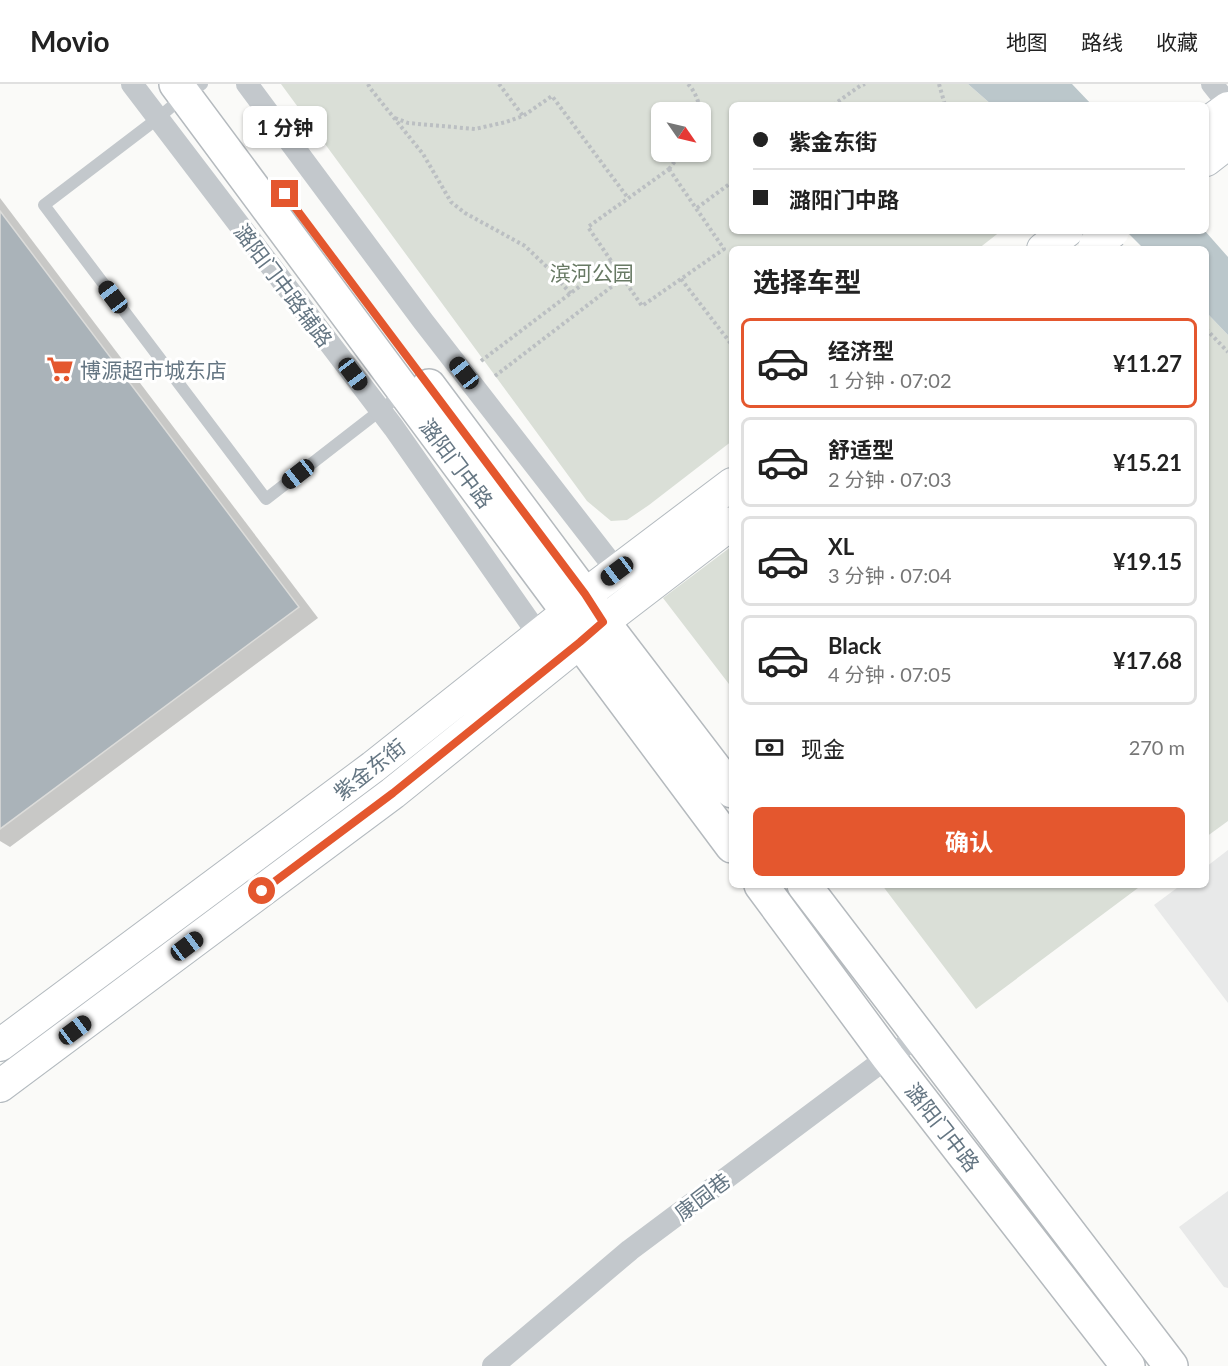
<!DOCTYPE html>
<html lang="zh">
<head>
<meta charset="utf-8">
<style>
  :root { --surface:#fff; --page:#f2f2f2; --text:#222; --muted:#767676; --line:#e0e0e0; --accent:#e4572e }
  body { margin:0; font-family:Lato,"Noto Sans SC",sans-serif; background:var(--page); color:var(--text); height:100vh; display:flex; flex-direction:column; font-size:22px; white-space:nowrap }
  * { box-sizing:border-box; margin:0 }
  p { font-size:20px; color:var(--muted) }
  .icon { flex:none; width:33px; height:33px; fill:none; stroke:currentColor; stroke-width:2; stroke-linecap:round; stroke-linejoin:round }
  .map { position:relative; flex:1; overflow:hidden }
  .drawer { position:absolute; left:729px; top:162px; width:480px; height:642px; display:flex; flex-direction:column; background:var(--surface); border-radius:9px; box-shadow:0 2px 4px #0004 }
  .drawer>* { flex:none }
  .top-card { position:absolute; left:729px; top:18px; width:480px; height:132px; border-radius:9px; box-shadow:0 2px 4px #0004; display:grid; align-content:center; height:132px; padding:0 24px; background:var(--surface) }
  .needle { width:39px; rotate:124deg }
  .tools { position:absolute; left:651px; top:18px; display:grid; gap:12px }
  .tools a { display:grid; place-items:center; width:60px; height:60px; border-radius:9px; background:var(--surface); box-shadow:0 2px 4px #0004; font-size:30px }
  .end { position:absolute; width:27px; height:27px; margin:-14px; border:8px solid #e4572e; background:#fff; box-shadow:0 0 0 3px #fff }
  .from { border-radius:50% }
  .bubble { position:absolute; height:42px; border-radius:9px; background:var(--surface); box-shadow:0 2px 4px #0004; font-size:20px; font-weight:700; line-height:42px; text-align:center }
  .car { position:absolute; width:18px; height:36px; margin:-18px -9px; border-radius:8px; box-shadow:0 0 4px 2px #0007; background:linear-gradient(#222 24%,#8ab4d8 0 40%,#222 0 76%,#8ab4d8 0 86%,#222 0) }
  .top-card b { display:flex; align-items:center; gap:21px; height:57px; font-size:22px }
  .top-card b+b { border-top:2px solid var(--line) }
  .top-card i { width:15px; height:15px; background:var(--text) }
  ul { padding:0; list-style:none }
  li { display:flex; align-items:center; gap:18px; height:90px; margin:0 12px 9px; padding:0 12px; border:3px solid var(--line); border-radius:9px }
  li div { flex:1 }
  li b { display:block; font-size:22px }
  li em { font-style:normal; font-weight:700 }
  li.current { border-color:var(--accent) }
  li>.icon { width:54px; height:54px; stroke-width:1.5 }
  h2 { padding:0 24px; font-size:27px; line-height:72px }
  .pay { display:flex; align-items:center; gap:15px; height:66px; padding:0 24px; font-size:22px }
  .pay p { margin-inline-start:auto }
  .button { display:flex; gap:12px; margin-top:auto; padding:12px 24px }
  .button a { flex:1; height:69px; border-radius:9px; background:var(--accent); color:#fff; font-size:24px; font-weight:700; line-height:69px; text-align:center }
  header { display:flex; align-items:center; gap:36px; box-sizing:border-box; height:84px; padding:0 30px; background:var(--surface); border-bottom:2px solid var(--line) }
  header strong { font-size:28px }
  nav { display:flex; gap:33px; margin-inline-start:auto; font-size:21px }
  .map>svg:first-child { display:block }
</style>
</head>
<body>
<header>
<strong>Movio</strong>
<nav><a>地图</a><a>路线</a><a>收藏</a></nav>
</header>
<div class="map">
<svg width="1228" height="1282" viewBox="0 0 1228 1282">
  <rect width="100%" height="100%" fill="#fafaf8"/>
  <path fill="#e8e9e9" d="M1228,766V919L1154,821L1181,801H1206V783Z
    M1228,1107V1204L1224,1203L1179,1143Z"/>
  <path fill="#dadfd7" fill-rule="evenodd" d="M281,0H968L992,21H732V147H1001L978,165H732V357L649,421L627,436L611,437L587,417ZM662,28H700V68H662Z
    M1206,228L1228,251V737L1206,753Z
    M732,462V604L663,514Z
    M882,801H1142L976,925Z"/>
  <path fill="#bbc7cb" d="M968,0H1072L1092,21H992Z
    M1126,147H1205L1228,173V251L1206,228V165H1144Z"/>
  <path fill="#0003" d="M0,114L318,534L10,763L0,757Z"/>
  <path fill="#aab3b9" stroke="#dcdcda" stroke-width="1.5" d="M0,127L299,523L0,745Z"/>
  <g fill="none" stroke-linecap="round" stroke-linejoin="round">
    <defs>
      <path id="secondary" d="M1206,40L1228,24
        M1206,76L1228,59
        M1043,165L1067,147
        M0,961L373,683L568,528L585,511L732,400
        M0,1002L393,709L580,558L603,538L732,439"/>
      <path id="primary" d="M176,0L568,528L580,558L732,762
        M429,302L585,511L603,538L732,707
        M761,801L888,973L1128,1282
        M804,801L1171,1282"/>
    </defs>
    <use href="#secondary" stroke="#b3babf" stroke-width="34"/>
    <use href="#primary" stroke="#b5babe" stroke-width="36"/>
    <path stroke="#bbbfc2" stroke-width="4" stroke-dasharray="3 3" stroke-linecap="butt" d="M368,0L370,4L423,70L451,118L465,129L525,162L547,183L571,210
      M499,0L523,32
      M688,0C697,9 703,28 700,40
      M939,0L945,21
      M833,21L860,2L865,0
      M395,34L408,39L475,45L506,38L523,32L552,12L628,114
      M669,85L724,165L642,222L588,143Z
      M669,85L682,68
      M697,124L732,98
      M681,195L732,261
      M1206,245L1228,268
      M481,277L612,178
      M495,292L623,194"/>
    <path stroke="#c3c8cc" stroke-width="12" d="M202,0L184,12L157,35L44,121L266,415L404,308"/>
    <path stroke="#c3c8cc" stroke-width="22" d="M132,0L394,344L538,550
      M247,0L423,237L617,487
      M1212,0L1228,20
      M493,1282L630,1166L888,973L919,952"/>
    <use href="#secondary" stroke="#fff" stroke-width="32"/>
    <use href="#primary" stroke="#fff" stroke-width="33"/>
    <defs>
      <path id="secondary-bridge" d="M1095,161L1113,147"/>
    </defs>
    <use href="#secondary-bridge" stroke="#b3babf" stroke-width="34" stroke-linecap="butt"/>
    <use href="#secondary-bridge" stroke="#fff" stroke-width="32"/>
  </g>
  <g fill="none" stroke-linecap="round" stroke-linejoin="round">
    <path stroke="#e4572e" stroke-width="8" d="M262,807L393,709L580,558L603,538L585,510L285,110"/>
  </g>
  <defs>
    <symbol id="supermarket-bare" viewBox="-9 -9 18 18"><path d="M-6-5.5h2.5l.6 2H6L4.5 2H-2.5L-4.4-4H-6ZM-1.5 3.2a1.3 1.3 0 1 0 .1 0ZM3 3.2a1.3 1.3 0 1 0 .1 0Z" fill="#e4572e" stroke="#fff" stroke-width="2.5" paint-order="stroke"/></symbol>
  </defs>
  <g fill-rule="evenodd">
    <use href="#supermarket-bare" x="41" y="266" width="38" height="38"/>
  </g>
  <g text-anchor="middle" dominant-baseline="central" stroke-width="6" stroke-linejoin="round" paint-order="stroke">
    <g font-size="21" fill="#687a64" stroke="#fff">
      <text x="592" y="188">滨河公园</text>
    </g>
    <g font-size="21" fill="#657683" stroke="#fff">
      <text transform="translate(284 201) rotate(53)">潞阳门中路辅路</text>
      <text transform="translate(457 379) rotate(53)">潞阳门中路</text>
      <text transform="translate(369 685) rotate(-38)">紫金东街</text>
      <text transform="translate(943 1043) rotate(52)">潞阳门中路</text>
      <text transform="translate(702 1112) rotate(-37)">康园巷</text>
    </g>
    <g font-size="21" fill="#657683" stroke="#fff" text-anchor="start">
      <text x="80" y="285">博源超市城东店</text>
    </g>
  </g>
</svg>
<div class="tools">
<a><svg class="needle" viewBox="-14 -14 28 28"><path d="M0-13l5 13h-10z" fill="#e53935"/><path d="M0 13l5-13h-10z" fill="#767676"/></svg></a>
</div>
<i class="end from" style="left:262px;top:807px"></i>
<i class="end" style="left:285px;top:110px"></i>
<div class="bubble" style="left:243px;top:22px;width:84px">1 分钟</div>
<i class="car" style="left:113px;top:213px;rotate:323deg"></i>
<i class="car" style="left:464px;top:289px;rotate:322deg"></i>
<i class="car" style="left:353px;top:290px;rotate:143deg"></i>
<i class="car" style="left:298px;top:390px;rotate:232deg"></i>
<i class="car" style="left:617px;top:487px;rotate:233deg"></i>
<i class="car" style="left:187px;top:862px;rotate:53deg"></i>
<i class="car" style="left:75px;top:946px;rotate:53deg"></i>
<div class="top-card">
<b><i class="from"></i>紫金东街</b>
<b><i></i>潞阳门中路</b>
</div>
<section class="drawer">
<h2>选择车型</h2>
<ul>
<li class="current"><svg class="icon" aria-label="car" viewBox="0 0 24 24"><path d="M5 17H2v-5l4-1 3-4h7l3 4 3 1v5h-3M9 17h6M6 11h13"/><circle cx="7" cy="17" r="2"/><circle cx="17" cy="17" r="2"/></svg><div><b>经济型</b><p>1 分钟 · 07:02</p></div><em>¥11.27</em></li>
<li><svg class="icon" aria-label="car" viewBox="0 0 24 24"><path d="M5 17H2v-5l4-1 3-4h7l3 4 3 1v5h-3M9 17h6M6 11h13"/><circle cx="7" cy="17" r="2"/><circle cx="17" cy="17" r="2"/></svg><div><b>舒适型</b><p>2 分钟 · 07:03</p></div><em>¥15.21</em></li>
<li><svg class="icon" aria-label="car" viewBox="0 0 24 24"><path d="M5 17H2v-5l4-1 3-4h7l3 4 3 1v5h-3M9 17h6M6 11h13"/><circle cx="7" cy="17" r="2"/><circle cx="17" cy="17" r="2"/></svg><div><b>XL</b><p>3 分钟 · 07:04</p></div><em>¥19.15</em></li>
<li><svg class="icon" aria-label="car" viewBox="0 0 24 24"><path d="M5 17H2v-5l4-1 3-4h7l3 4 3 1v5h-3M9 17h6M6 11h13"/><circle cx="7" cy="17" r="2"/><circle cx="17" cy="17" r="2"/></svg><div><b>Black</b><p>4 分钟 · 07:05</p></div><em>¥17.68</em></li>
</ul>
<div class="pay"><svg class="icon" aria-label="cash" viewBox="0 0 24 24"><path d="M3 7h18v10H3z"/><circle cx="12" cy="12" r="2"/></svg>现金<p>270 m</p></div>
<div class="button"><a>确认</a></div>
</section>
</div>
</body>
</html>
